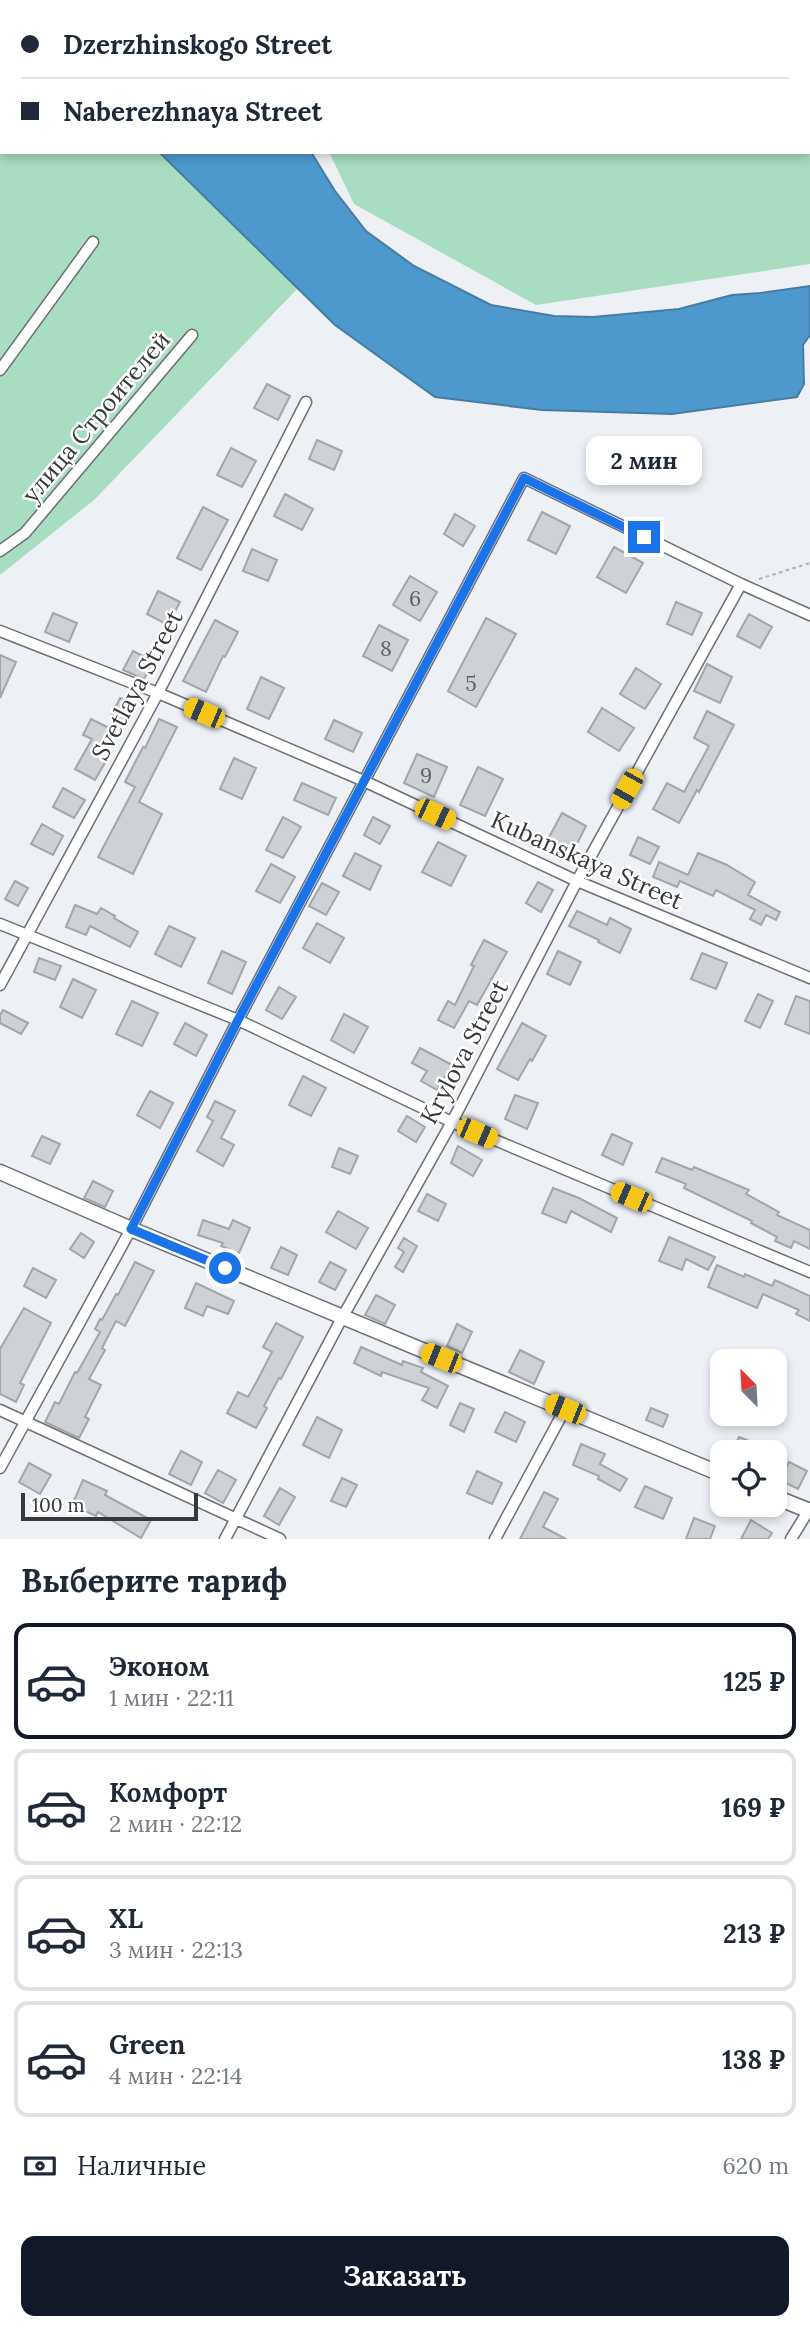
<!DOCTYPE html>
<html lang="ru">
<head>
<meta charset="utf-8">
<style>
  :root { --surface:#fff; --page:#f6f6f7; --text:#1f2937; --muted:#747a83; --line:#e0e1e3; --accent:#111827 }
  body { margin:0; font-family:Lora,serif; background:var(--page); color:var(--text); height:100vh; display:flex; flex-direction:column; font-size:26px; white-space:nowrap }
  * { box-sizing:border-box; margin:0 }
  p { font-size:23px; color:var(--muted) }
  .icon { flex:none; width:38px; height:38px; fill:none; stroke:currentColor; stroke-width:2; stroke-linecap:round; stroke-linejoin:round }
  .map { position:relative; height:1539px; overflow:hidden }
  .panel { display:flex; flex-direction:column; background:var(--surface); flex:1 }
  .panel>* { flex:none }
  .guide { position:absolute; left:0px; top:0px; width:810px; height:154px; box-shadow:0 4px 10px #0003; display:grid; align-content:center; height:154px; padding:0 21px; background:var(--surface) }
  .needle { width:46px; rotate:336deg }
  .tools { position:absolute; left:710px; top:1349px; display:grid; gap:14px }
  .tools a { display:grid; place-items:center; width:77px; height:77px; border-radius:14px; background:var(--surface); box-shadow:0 4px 10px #0003; font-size:35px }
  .scale { position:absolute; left:21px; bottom:18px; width:177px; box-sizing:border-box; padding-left:7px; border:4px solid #37383a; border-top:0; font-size:19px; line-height:24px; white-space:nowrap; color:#37383a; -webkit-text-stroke:5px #fff; paint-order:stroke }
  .end { position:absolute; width:32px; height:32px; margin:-16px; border:9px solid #1a73e8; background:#fff; box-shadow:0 0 0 4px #fff }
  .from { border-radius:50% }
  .bubble { position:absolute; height:49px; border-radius:14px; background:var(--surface); box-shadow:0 4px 10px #0003; font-size:23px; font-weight:700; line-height:49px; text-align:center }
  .car { position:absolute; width:21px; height:42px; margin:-21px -10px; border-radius:9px; box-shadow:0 0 5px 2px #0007; background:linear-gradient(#f5c518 24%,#345 0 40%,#f5c518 0 76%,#345 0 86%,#f5c518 0) }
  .guide b { display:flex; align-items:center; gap:24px; height:66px; font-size:26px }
  .guide b+b { border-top:2px solid var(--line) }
  .guide i { width:18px; height:18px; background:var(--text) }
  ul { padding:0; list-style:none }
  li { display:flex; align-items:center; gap:21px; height:116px; margin:0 14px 10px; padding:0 7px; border:4px solid var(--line); border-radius:14px }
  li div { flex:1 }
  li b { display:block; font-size:26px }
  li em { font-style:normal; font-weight:700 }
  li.current { border-color:var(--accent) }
  li>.icon { width:63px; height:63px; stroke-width:1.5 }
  h2 { padding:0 21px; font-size:32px; line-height:84px }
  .pay { display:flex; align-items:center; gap:18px; height:77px; padding:0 21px; font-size:26px }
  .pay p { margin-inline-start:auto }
  .button { display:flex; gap:14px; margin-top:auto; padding:14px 21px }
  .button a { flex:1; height:80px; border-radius:14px; background:var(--accent); color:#fff; font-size:28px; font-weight:700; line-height:80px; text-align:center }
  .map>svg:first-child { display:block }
</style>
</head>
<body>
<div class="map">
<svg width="810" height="1539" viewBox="0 0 810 1539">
  <rect width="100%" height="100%" fill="#edf0f5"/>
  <path fill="#a8ddc1" d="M0,0H32L34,2H2V152H182L299,287L94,500L0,575Z
    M245,0H810V264L536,305L354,204L329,152H808V2H247Z"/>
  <path fill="#4d99ce" stroke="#467ca2" stroke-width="2" d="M159,152H311L335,191L366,231L414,266L491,305L554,316L593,317L679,309L732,295L760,293L810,286V335L803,345L804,384L797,397L672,414L542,410L435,397L335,325Z"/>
  <path fill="#ced1d6" stroke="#a2a5a9" stroke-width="2" d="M267,384L290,396L278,420L254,408Z
    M317,440L342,451L334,470L309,459Z
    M231,448L256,461L242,487L217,475Z
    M285,494L313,509L302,530L274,516Z
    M203,507L228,520L201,570L177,558Z
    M542,512L570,526L556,554L528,540Z
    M455,514L475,526L463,546L444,534Z
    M614,547L643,563L626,593L597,577Z
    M252,549L277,560L268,581L243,571Z
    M410,576L437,592L420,621L393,605Z
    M158,591L180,602L168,625L147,614Z
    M676,602L702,613L692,635L667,624Z
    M53,613L77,623L69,642L45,632Z
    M749,614L772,627L760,648L737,636Z
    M486,618L516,634L476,707L448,691Z
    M215,620L238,632L225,657L223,656L206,692L183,681Z
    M379,625L408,640L392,671L363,656Z
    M133,651L153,661L144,679L123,670Z
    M0,655L16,662L0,698Z
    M707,664L732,677L720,703L694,691Z
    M636,668L661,684L645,709L620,694Z
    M261,677L284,688L269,719L247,709Z
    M120,698L133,705L124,722L111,716Z
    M602,708L634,728L619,751L588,732Z
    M707,711L734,725L699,792L697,790L679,823L653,809L667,783L684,792L709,746L694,738Z
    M91,719L111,729L97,756L106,761L95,780L75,769L92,739L83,735Z
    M159,719L177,727L139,802L162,814L133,874L98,857L135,787L125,782L143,747L145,748Z
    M334,720L362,733L353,752L325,739Z
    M417,754L447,767L434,797L404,783Z
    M234,758L256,768L242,799L220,789Z
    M478,767L503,779L485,816L460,805Z
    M302,783L336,798L328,815L294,800Z
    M63,788L85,800L74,818L53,807Z
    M562,813L586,826L573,852L548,839Z
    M283,817L301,827L283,858L266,850Z
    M373,817L390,826L380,844L364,835Z
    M42,824L63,836L53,855L31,844Z
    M638,837L659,847L650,864L630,855Z
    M438,842L466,856L451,886L422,872Z
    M355,853L381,866L370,890L343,876Z
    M698,853L727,865L755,882L748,895L780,912L776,920L766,915L761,925L750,919L755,910L716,890L713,896L680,881L677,887L653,877L659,862L688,875Z
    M271,864L295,877L280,903L256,891Z
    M15,881L28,888L18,906L5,899Z
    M538,882L553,890L541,912L526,903Z
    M322,883L339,892L326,915L309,906Z
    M75,905L97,914L101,908L115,916L114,918L138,932L130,947L90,926L86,935L66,927Z
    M577,911L607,925L610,918L631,929L620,953L598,942L599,940L569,926Z
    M317,923L344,938L330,963L303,948Z
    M169,926L195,938L181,967L155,954Z
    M484,940L507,952L477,1005L469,1001L454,1028L438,1020L448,1001L455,1005L474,966L471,965Z
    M222,951L246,962L232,994L208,983Z
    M558,951L581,962L570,985L547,974Z
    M702,953L727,963L716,989L691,979Z
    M39,958L61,966L55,980L34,972Z
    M73,979L96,990L82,1018L60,1007Z
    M279,987L296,997L282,1019L266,1010Z
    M758,994L773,1001L760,1028L745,1021Z
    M796,996L810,1001V1034L785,1024Z
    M132,1001L158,1013L142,1046L116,1034Z
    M3,1010L28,1023L21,1034L0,1023V1015Z
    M344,1014L368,1027L354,1053L331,1040Z
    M185,1023L207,1035L196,1056L174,1044Z
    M522,1023L546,1036L532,1061L530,1059L518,1080L497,1069Z
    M420,1048L452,1065L437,1090L421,1081L427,1071L412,1063Z
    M303,1076L326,1088L311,1116L289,1105Z
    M150,1091L173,1103L160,1128L137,1115Z
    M515,1095L538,1103L527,1129L505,1119Z
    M215,1101L235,1111L221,1138L234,1145L223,1166L197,1151L213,1121L207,1117Z
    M407,1116L425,1127L416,1142L398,1131Z
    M612,1134L632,1143L623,1165L602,1155Z
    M42,1136L60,1144L50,1164L32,1156Z
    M458,1146L482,1160L473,1176L451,1163Z
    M339,1148L358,1156L350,1174L332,1167Z
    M662,1158L692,1170L694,1167L749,1190L746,1194L779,1212L777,1215L810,1230V1249L794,1241L791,1248L775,1241L777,1237L751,1223L752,1221L684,1188L686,1184L656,1172Z
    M93,1181L113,1191L105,1207L84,1198Z
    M553,1188L579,1198L617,1218L611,1232L571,1211L566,1223L542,1213Z
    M427,1194L446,1204L438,1221L418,1211Z
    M338,1211L368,1228L356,1249L326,1232Z
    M203,1220L229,1229L233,1220L250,1228L239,1253L221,1246L223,1243L198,1235Z
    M81,1233L94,1242L84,1258L70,1249Z
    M669,1237L715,1257L708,1270L686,1259L682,1270L659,1261Z
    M404,1238L417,1246L403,1272L395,1267L404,1252L398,1248Z
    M281,1247L297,1255L288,1275L271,1268Z
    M135,1262L154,1271L125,1326L116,1321L102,1348L105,1350L89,1379L101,1385L85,1417L89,1419L79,1438L45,1422L55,1402L59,1404L75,1372L77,1373L100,1332L95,1329L100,1319L102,1320L116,1294L118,1295Z
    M330,1262L346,1270L335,1290L319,1282Z
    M717,1265L744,1277L745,1274L772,1286L775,1280L810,1296V1321L796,1314L799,1310L763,1294L757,1308L708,1287Z
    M33,1268L56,1280L46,1298L24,1286Z
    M196,1283L234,1301L228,1314L207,1306L203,1316L185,1308Z
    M376,1295L395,1305L385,1324L365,1315Z
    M24,1308L51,1323L20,1383L24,1385L16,1402L0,1394V1349Z
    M276,1323L303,1337L281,1379L279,1378L264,1406L267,1408L256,1428L227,1413L238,1392L248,1397L258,1379L272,1352L263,1347Z
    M457,1324L472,1332L462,1353L447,1346Z
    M361,1347L402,1365L403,1361L423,1368L421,1372L448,1386L437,1408L422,1400L429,1388L382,1372L381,1376L354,1363Z
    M520,1350L544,1362L534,1384L509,1372Z
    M460,1403L474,1409L464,1432L450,1425Z
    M651,1408L668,1415L663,1427L646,1420Z
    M505,1412L525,1422L516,1442L495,1432Z
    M317,1417L342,1430L329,1458L303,1445Z
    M739,1437L777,1452H732Z
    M581,1444L605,1454L600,1464L627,1479L620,1491L598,1479L599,1476L573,1465Z
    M181,1451L202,1462L191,1485L169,1474Z
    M789,1462L807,1471L798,1489L780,1480Z
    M29,1463L51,1475L40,1494L19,1482Z
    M218,1470L236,1480L223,1503L205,1493Z
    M477,1471L502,1483L492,1504L467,1493Z
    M342,1478L357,1485L346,1507L331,1501Z
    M83,1480L107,1491L105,1495L151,1520L141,1538L98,1512L96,1516L72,1505Z
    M645,1486L672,1498L663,1519L635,1507Z
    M280,1488L295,1497L279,1525L264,1516Z
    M544,1492L558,1499L543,1527L566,1539H520Z
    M694,1518L715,1526L710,1539H686Z
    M751,1520L772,1533L768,1539H741Z"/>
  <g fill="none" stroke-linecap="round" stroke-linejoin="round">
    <defs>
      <path id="minor" d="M0,370L93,242
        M0,551L25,533L192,335
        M0,631L158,693L364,781L577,881L810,978
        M0,924L238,1020L452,1122L810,1272
        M0,985L158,693L306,402
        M0,1410L280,1539
        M0,1468L131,1229L238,1020L524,478L741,584L810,615
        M225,1539L342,1318L452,1122L577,881L741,584
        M495,1539L565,1409
        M791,1539L810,1508"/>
      <path id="tertiary" d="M0,1172L131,1229L723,1475
        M775,1497L810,1511"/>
    </defs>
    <use href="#minor" stroke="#6b6e72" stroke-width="13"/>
    <use href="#tertiary" stroke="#6b6e72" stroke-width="17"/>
    <path stroke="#abaeb2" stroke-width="2" stroke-dasharray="3.5 3.5" stroke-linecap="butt" d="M759,579L810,563"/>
    <use href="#minor" stroke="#fff" stroke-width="10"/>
    <use href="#tertiary" stroke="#fff" stroke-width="14"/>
  </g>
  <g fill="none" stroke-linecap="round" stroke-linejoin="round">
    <path stroke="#1a73e8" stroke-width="9" d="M225,1268L131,1229L238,1020L524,478L644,537"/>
  </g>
  <g text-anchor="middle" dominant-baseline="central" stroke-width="5" stroke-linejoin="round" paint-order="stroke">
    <g font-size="21" fill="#5d5e61">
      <text x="415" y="598">6</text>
      <text x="386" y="648">8</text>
      <text x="471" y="683">5</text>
      <text x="426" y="775">9</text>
    </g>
    <g font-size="24" fill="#37383a" stroke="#fff">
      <text transform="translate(96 417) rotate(-50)">улица Строителей</text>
      <text transform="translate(137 685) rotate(-62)">Svetlaya Street</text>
      <text transform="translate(587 860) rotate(24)">Kubanskaya Street</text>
      <text transform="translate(464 1052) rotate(-62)">Krylova Street</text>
    </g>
  </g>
</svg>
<div class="tools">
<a><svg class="needle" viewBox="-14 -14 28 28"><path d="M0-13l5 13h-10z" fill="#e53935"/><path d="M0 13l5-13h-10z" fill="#747a83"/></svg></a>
<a><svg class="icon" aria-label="locate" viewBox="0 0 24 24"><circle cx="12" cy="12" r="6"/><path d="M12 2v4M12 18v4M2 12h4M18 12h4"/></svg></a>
</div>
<div class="scale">100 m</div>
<i class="end from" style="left:225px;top:1268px"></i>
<i class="end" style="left:644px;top:537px"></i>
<div class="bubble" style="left:586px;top:436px;width:116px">2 мин</div>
<i class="car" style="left:204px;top:713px;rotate:293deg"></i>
<i class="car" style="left:627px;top:789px;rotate:209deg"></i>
<i class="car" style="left:435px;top:814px;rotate:115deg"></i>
<i class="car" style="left:477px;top:1133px;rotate:113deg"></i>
<i class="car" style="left:631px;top:1197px;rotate:293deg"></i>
<i class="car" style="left:441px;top:1358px;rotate:292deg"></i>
<i class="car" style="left:565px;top:1409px;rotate:292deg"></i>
<div class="guide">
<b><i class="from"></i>Dzerzhinskogo Street</b>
<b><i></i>Naberezhnaya Street</b>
</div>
</div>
<section class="panel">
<h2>Выберите тариф</h2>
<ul>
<li class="current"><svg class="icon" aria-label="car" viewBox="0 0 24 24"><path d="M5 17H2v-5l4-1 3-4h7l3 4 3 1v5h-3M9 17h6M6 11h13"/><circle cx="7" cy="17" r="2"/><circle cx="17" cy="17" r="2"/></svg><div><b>Эконом</b><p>1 мин · 22:11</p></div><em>125 ₽</em></li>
<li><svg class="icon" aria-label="car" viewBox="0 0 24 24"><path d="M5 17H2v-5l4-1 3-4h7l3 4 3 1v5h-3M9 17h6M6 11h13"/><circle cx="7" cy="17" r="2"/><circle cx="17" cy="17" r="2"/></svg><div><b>Комфорт</b><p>2 мин · 22:12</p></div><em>169 ₽</em></li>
<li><svg class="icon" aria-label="car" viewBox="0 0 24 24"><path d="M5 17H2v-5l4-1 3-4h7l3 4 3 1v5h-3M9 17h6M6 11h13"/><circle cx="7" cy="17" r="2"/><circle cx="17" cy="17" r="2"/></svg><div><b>XL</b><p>3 мин · 22:13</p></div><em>213 ₽</em></li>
<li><svg class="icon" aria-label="car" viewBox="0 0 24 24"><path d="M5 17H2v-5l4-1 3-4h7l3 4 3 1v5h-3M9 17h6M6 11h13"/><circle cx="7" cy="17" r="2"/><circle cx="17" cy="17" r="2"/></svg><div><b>Green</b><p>4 мин · 22:14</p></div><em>138 ₽</em></li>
</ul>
<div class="pay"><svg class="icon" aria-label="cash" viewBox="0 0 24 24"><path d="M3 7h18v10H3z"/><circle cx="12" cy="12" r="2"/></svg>Наличные<p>620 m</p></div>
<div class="button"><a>Заказать</a></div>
</section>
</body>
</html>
